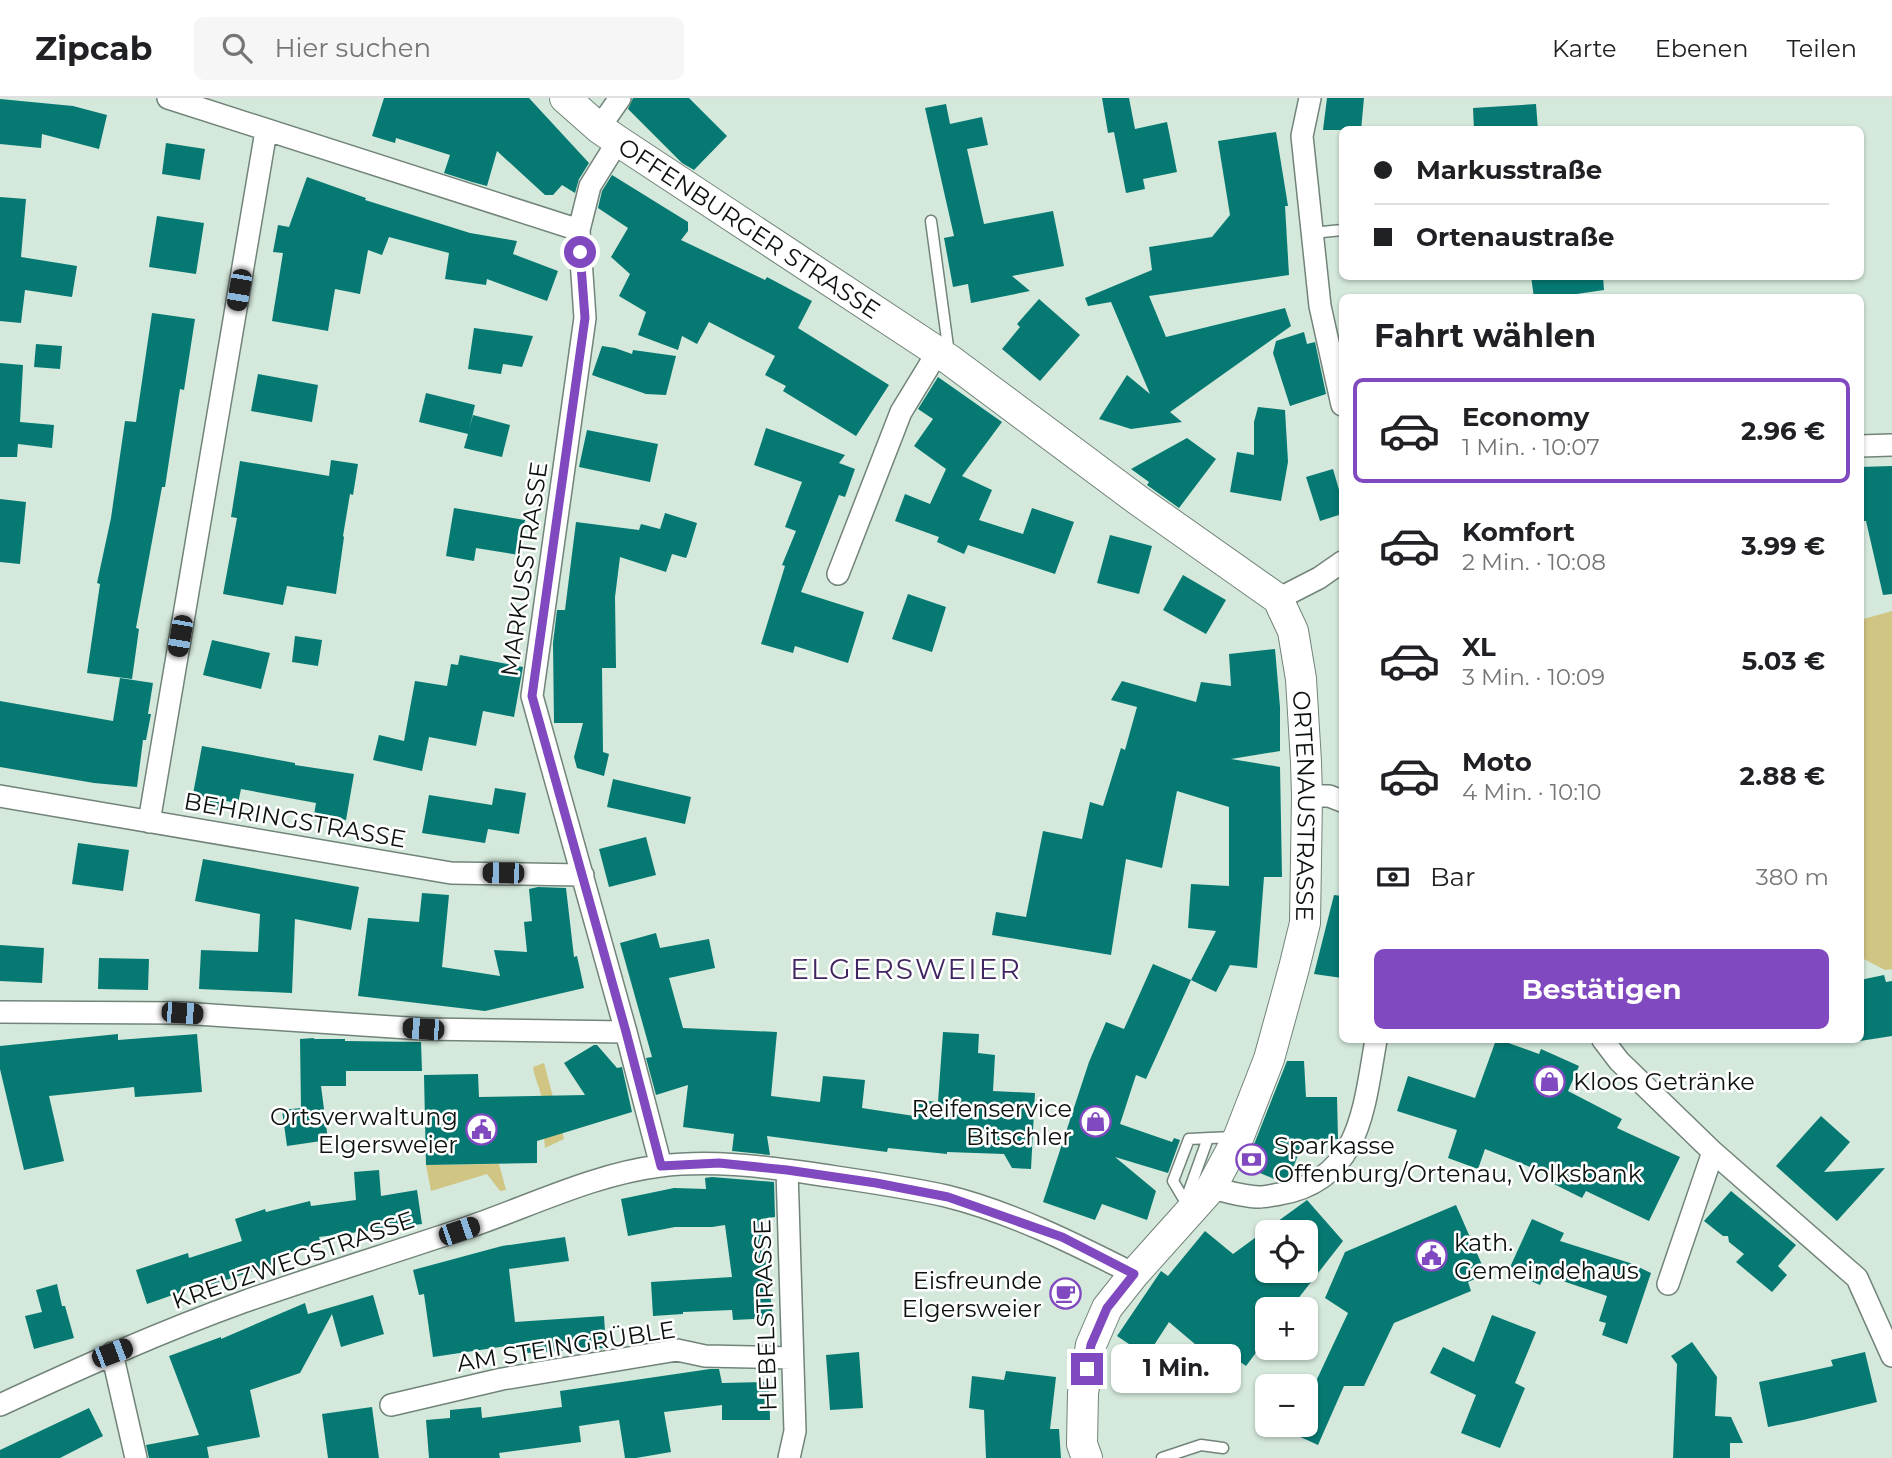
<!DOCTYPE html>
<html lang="de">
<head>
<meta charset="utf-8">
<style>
  :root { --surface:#fff; --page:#f6f6f6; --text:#202124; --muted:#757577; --line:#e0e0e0; --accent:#8149c0 }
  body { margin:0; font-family:Montserrat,sans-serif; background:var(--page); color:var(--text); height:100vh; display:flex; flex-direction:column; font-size:26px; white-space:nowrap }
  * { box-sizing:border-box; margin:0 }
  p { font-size:23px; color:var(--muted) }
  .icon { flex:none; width:38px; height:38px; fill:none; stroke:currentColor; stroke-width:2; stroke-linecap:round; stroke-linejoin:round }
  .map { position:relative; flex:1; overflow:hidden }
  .panel { position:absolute; left:1339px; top:196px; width:525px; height:749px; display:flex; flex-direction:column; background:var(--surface); border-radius:10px; box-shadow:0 2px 5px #0004 }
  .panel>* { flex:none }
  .hud { position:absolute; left:1339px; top:28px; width:525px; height:154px; border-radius:10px; box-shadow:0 2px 5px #0004; display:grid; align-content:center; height:154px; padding:0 35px; background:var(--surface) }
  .tools { position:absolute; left:1255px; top:1122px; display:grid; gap:14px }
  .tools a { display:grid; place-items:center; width:63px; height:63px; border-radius:10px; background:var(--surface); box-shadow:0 2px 5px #0004; font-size:35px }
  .end { position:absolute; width:32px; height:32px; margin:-16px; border:9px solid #8149c0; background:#fff; box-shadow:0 0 0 4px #fff }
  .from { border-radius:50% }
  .bubble { position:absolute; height:49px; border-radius:10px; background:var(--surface); box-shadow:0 2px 5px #0004; font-size:23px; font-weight:700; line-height:49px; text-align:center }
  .car { position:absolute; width:21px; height:42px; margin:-21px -10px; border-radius:9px; box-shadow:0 0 5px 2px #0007; background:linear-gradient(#222 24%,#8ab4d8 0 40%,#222 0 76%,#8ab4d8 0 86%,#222 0) }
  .hud b { display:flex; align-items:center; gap:24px; height:66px; font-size:26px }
  .hud b+b { border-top:2px solid var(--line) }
  .hud i { width:18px; height:18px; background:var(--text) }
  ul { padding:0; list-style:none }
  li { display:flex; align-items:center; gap:21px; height:105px; margin:0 14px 10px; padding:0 21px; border:4px solid transparent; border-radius:10px }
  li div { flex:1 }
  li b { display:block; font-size:26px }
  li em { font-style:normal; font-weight:700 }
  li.current { border-color:var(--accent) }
  li>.icon { width:63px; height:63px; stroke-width:1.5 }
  h2 { padding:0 35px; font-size:32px; line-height:84px }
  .pay { display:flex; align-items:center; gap:18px; height:77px; padding:0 35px; font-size:26px }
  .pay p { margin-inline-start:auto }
  .cta { display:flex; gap:14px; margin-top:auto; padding:14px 35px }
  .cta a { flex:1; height:80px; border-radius:10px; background:var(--accent); color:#fff; font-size:28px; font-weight:700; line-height:80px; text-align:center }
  header { display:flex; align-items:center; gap:42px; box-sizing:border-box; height:98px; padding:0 35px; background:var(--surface); border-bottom:2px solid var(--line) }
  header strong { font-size:33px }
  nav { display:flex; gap:38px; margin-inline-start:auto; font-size:24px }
  .search { width:490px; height:63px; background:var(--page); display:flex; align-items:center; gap:18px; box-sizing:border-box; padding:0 24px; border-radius:10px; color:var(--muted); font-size:26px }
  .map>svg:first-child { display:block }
</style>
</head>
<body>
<header>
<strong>Zipcab</strong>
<div class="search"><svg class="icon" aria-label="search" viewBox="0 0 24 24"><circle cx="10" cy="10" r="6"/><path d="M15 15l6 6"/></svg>Hier suchen</div>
<nav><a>Karte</a><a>Ebenen</a><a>Teilen</a></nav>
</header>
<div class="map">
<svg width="1892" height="1360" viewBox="0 0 1892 1360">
  <rect width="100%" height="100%" fill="#d4e8db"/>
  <path fill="#d0c583" d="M1892,513V871L1885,872L1860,859V522Z
    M544,965L564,1041L545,1050C543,1035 544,1019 542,1003C541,990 535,983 533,969Z
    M499,1066L506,1092L500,1093L487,1076L431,1093L426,1067Z"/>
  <path fill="#067a72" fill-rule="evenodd" d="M384,0H529L589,65L579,81L575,95L562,87L553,97H545L497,53L487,88L472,84L444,75L450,57L396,40L395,45L372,38Z
    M633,0H689L727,38L694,72L682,65L628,11Z
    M1102,0H1129L1135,31L1167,24L1177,74L1143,81L1145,91L1126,95L1114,34L1108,35Z
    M1327,0H1364L1361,32H1323Z
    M0,1L73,8L107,17L99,51L42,36L41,50L0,46Z
    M946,6L950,26L982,19L988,47L967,51L984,126L1053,113L1064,168L1012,178L1030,193L971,205L968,186L953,189L944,140L954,138L925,10Z
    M1536,6L1538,32H1474L1473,10Z
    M1276,34L1288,108H1285L1289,177L1149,198L1166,239L1285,210L1291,228L1170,314L1182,324L1131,331L1099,321L1127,277L1150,296L1111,204L1088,208L1085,200L1152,172L1149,149L1212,139L1230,117L1218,43Z
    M166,45L205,51L200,82L162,76Z
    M612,77L688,124V133L681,142L765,182L767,179L812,203L798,230L889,287L856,338L783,293L786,288L765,277L775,258L709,224L697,246L682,238L678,252L638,237L646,214L619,198L630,176L611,159L628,130L598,110L602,93Z
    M307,79L366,100L365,102L470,135L517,143L513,156L558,173L547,203L487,181L486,187L445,181L449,155L389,139L382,157L368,152L360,196L335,191L328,233L272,223L283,155L273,154L278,127L289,129Z
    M0,99L26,101L21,159L77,168L72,199L25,192L21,225L0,223Z
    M157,118L204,125L196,176L149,169Z
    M1531,178H1603L1604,192L1549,200H1534Z
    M1039,201L1080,237L1040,283L1002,251L1020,229L1017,226Z
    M152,215L195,221L184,292L180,291L165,389H162L136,530L139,531L132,581L87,575L100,486L97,485L111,420L125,323L136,324Z
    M474,230L533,238L522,269L503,266L501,276L468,271Z
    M1304,234L1307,246L1315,244L1326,296L1290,308L1273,255L1276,243Z
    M36,246L62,248L60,271L34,269Z
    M602,248L615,250L632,256L633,252L676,258L666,297L646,296L592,277Z
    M0,265L23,267L20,324L54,327L52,350L18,346L17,359H0Z
    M258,276L318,287L312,324L251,313Z
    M938,279L1002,324L962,378L992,392L979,422L1023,436L1032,410L1074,424L1055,476L968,447L964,456L937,444L939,439L895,423L905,396L930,406L946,371L914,348L933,321L918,311Z
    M426,295L475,307L469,332L473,317L510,327L502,359L464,350L468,336L419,324Z
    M1258,309L1285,312L1288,364L1281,403L1230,394L1237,354L1254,357V324Z
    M766,330L845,357L839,365L855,371L845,399L839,397L801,494L864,514L848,565L795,548L793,555L761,546L785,468L782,467L796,433L785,429L802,384L754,367Z
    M587,332L658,346L650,384L579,369Z
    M1187,340L1216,361L1179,410L1147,387L1149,384L1131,371Z
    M331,362L358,366L353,397L350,396L343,438L344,439L336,496L287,488L283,507L223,496L237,420L231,419L240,363L329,378Z
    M1892,368V496L1883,497L1866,423H1860V369Z
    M1333,371L1342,402V416L1320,423L1306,379Z
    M0,401L26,404L20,466L0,464Z
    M454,410L525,422L519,457L476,450L474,463L446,458Z
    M665,415L697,425L688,455L686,460L672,456L666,474L620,459L615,499L616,570H602L603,654L609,656L604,678L577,670L574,659L583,625H554L553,545L557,512H565L576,424L639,432L641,426L660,431Z
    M1110,437L1152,448L1139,496L1097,485Z
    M1183,477L1226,502L1206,536L1163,512Z
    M908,496L946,509L932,554L892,541Z
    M295,538L322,542L318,568L292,564Z
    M212,542L270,555L261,591L203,577Z
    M1275,551L1280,609V653L1231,661L1280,669L1282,779H1264L1257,870L1230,867L1216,894L1191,882L1216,833L1188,830L1191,786L1229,788V709L1177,693L1162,770L1126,761L1111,857L992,837L996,814L1026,819L1043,733L1082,741L1090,704L1103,708L1121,650L1125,652L1137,609L1111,602L1122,583L1196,604L1201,584L1231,588L1229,556Z
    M460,557L523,569L514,619L483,613L476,648L429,639L422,673L373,662L379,637L404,643L415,583L447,588L451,566L458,567Z
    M120,580L153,585L148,616H151L146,642H143L137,689L94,685L0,669V603L113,623Z
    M202,648L295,665V667L354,676L346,722L314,717L316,705L241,691L238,705L226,703L224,713L203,709L205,699L193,696Z
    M613,681L691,699L685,726L607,709Z
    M495,690L526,695L519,736L488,731L485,745L422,735L429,697L492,707Z
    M646,739L656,777L609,789L599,751Z
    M78,745L129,752L123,793L72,786Z
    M203,761L359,789L351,832L295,821L292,895L199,891L201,852L258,854L260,816L195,803Z
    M538,789L566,790L574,859L577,858L584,890L485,913L358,898L368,820L419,824L422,795L449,797L442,869L500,878L494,852L527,854L524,824L532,823L529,791Z
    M1334,797L1342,798V880L1314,876Z
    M656,835L660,850L709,841L715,870L669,880L683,930L777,934L771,998L820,1004L823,978L865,982L862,1010L914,1018L916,1002L938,1004L943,934L979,936L978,955L995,957L993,993L1035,995L1031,1071L1012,1070L1004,1056L947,1054V1056L888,1050L887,1054L767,1038L770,1057L732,1053L734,1036L683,1029L688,987L656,997L646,960L652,959L620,845Z
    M0,847L44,850L42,885L0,883Z
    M99,860L149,861L148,892L98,891Z
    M1153,866L1191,882L1146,981L1136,977L1120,1026L1172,1044L1174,1040L1180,1042L1168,1075L1115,1059L1156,1093L1147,1122L1102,1106L1095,1122L1043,1104L1089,964L1106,924L1124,931Z
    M1884,877L1886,884L1892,883V938L1860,943V882Z
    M118,936V942L197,936L202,994L135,999L134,989L49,998L64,1063L24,1072L0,971V948Z
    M314,940V941H345V943L421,944L422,973H346V988H321L328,1042L287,1048L282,1012L301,1010L300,941Z
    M1496,942H1500L1539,956L1541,951L1579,968L1568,993L1622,1021L1617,1030L1680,1059L1649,1123L1586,1093L1582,1100L1550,1084L1553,1078L1485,1051L1478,1071L1448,1060L1457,1032L1397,1013L1408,978L1475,1000Z
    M594,947H597L617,970L622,969L632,1014L537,1043V1065L426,1067L424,977L478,976L479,999L585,997L564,965Z
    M1287,963H1304L1306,999H1337L1338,1041L1304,1042L1289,1080L1279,1083L1243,1068L1255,1044Z
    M1821,1018L1850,1044L1824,1074L1885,1070L1837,1123L1776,1068Z
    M379,1072L381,1098L417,1092L422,1126L319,1139L321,1146L281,1157L283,1163L211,1187L210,1184L147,1206L136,1172L188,1155L189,1160L242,1143L235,1121L265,1111L266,1114L310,1103L311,1108L356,1102L354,1074Z
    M712,1079L774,1084L775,1119L761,1121L773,1220L733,1222L732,1212L683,1214V1216L653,1218L651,1184L732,1179L725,1127L712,1129H675L628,1138L621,1101L674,1090L706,1091L705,1080Z
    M1731,1093L1796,1147L1778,1168L1787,1177L1772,1194L1736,1164L1744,1156L1729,1144L1728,1138H1723L1704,1123Z
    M1307,1102L1343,1143L1290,1211H1267V1240L1246,1268L1218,1248L1209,1258L1169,1224L1147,1258L1117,1238L1161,1173L1168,1178L1205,1133L1233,1156ZM1267,1134H1306V1172H1267Z
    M1456,1107L1486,1176L1468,1184L1471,1193L1394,1225L1364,1288H1344L1318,1347L1272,1326H1306V1294L1310,1296L1348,1215L1325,1200L1345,1154Z
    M1532,1121L1564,1135L1560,1143L1630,1165L1651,1175L1627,1246L1602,1237L1606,1225L1599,1223L1607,1198L1545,1177L1540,1187L1513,1175L1506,1178Z
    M565,1139L569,1163L509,1171L515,1224L604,1218L606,1250L527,1255V1245L433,1259L424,1196L419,1197L413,1172L502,1148Z
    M57,1186L62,1208H65L74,1240L34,1251L25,1218L42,1214L36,1192Z
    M373,1197L384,1236L341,1249L332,1216L300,1275L250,1292L260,1339L207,1349L209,1360H149L146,1347L199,1337L169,1258L221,1239V1241L305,1205L308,1216Z
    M1492,1217L1536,1234L1515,1285L1525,1290L1500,1350L1461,1335L1476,1297L1430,1275L1443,1249L1474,1264Z
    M1692,1244L1717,1279L1715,1318L1731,1319L1743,1345H1730V1360H1673L1677,1266L1671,1258Z
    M859,1254L863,1310L830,1312L826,1257Z
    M1865,1254L1877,1304L1803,1322L1768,1329L1759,1284L1833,1268L1831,1262Z
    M710,1271H719L722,1285L769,1284L770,1322H722V1307L664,1314L671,1354L636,1360H625L619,1322L579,1328L581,1344L499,1355L500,1360H429L426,1322L450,1320V1312L481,1309L482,1320L562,1309L560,1293Z
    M1006,1273L1056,1279L1050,1331H1059L1061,1360H986L984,1312L969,1310L972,1278L1004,1282Z
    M372,1309L379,1360H328L322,1316Z
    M89,1310L103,1338L60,1360H0V1352Z"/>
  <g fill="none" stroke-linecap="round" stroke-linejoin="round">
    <defs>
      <path id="lane" d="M931,123L949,256
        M1312,135L1342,132
        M1185,1104L1208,1040
        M1189,1110L1173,1083L1189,1041L1233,1039
        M1162,1360L1201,1347L1223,1350"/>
      <path id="street" d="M168,0L579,132
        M1310,0L1302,38L1320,208L1342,307
        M599,30L620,0
        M618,43L590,88L579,132L585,220L532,598L626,934L661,1068
        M1860,348L1892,347
        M838,476L901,314L937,255
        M1278,501L1319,480L1342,464
        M0,698L451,775L583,777
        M1307,698H1329L1342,703
        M149,724L266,33
        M0,914L182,915L423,931L626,934
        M1603,942L1619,963L1713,1054L1857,1180L1892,1258
        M787,1072L795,1333L789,1360
        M1211,1090C1226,1093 1244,1099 1259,1099C1265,1099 1273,1097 1280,1096C1361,1082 1364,1008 1376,942
        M1668,1186L1713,1054
        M112,1255L136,1360
        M0,1307C80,1270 160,1234 243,1204C317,1178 392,1155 466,1130C528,1109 594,1076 660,1068C710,1062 760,1068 809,1075C855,1082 901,1088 946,1098C1011,1114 1075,1146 1134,1176
        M391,1307L502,1281L677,1252L705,1258L792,1260"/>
      <g id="secondary">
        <path id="s1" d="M565,0L599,30L618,43L950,262L1139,403L1278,501L1293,533L1301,581L1306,664L1307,698L1305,825L1294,870L1269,961L1239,1038L1211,1090L1134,1176L1107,1210L1091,1247L1083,1295L1082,1346L1087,1360"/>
      </g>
    </defs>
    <use href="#lane" stroke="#728479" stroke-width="13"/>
    <use href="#street" stroke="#728479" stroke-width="24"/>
    <use href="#secondary" stroke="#728479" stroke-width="32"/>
    <use href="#lane" stroke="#fff" stroke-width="10"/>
    <use href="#street" stroke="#fff" stroke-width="21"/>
    <use href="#secondary" stroke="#fff" stroke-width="30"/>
  </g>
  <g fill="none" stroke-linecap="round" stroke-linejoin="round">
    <path stroke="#8149c0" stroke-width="9" d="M580,154L585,220L532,598L626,934L661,1068L719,1065L787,1072L876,1085L948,1099L1062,1139L1134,1176L1107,1210L1091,1247L1087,1271"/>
  </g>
  <defs>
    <symbol id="shop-ring" viewBox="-11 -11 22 22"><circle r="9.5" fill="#fff" stroke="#8149c0" stroke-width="1.5"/><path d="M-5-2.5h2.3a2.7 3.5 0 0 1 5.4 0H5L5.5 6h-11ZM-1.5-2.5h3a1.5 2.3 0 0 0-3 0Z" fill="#8149c0"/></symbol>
    <symbol id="civic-ring" viewBox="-11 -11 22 22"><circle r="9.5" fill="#fff" stroke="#8149c0" stroke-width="1.5"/><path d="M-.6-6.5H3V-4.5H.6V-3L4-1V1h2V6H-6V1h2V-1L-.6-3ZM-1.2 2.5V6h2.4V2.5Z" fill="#8149c0"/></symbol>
    <symbol id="bank-ring" viewBox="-11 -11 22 22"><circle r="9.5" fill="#fff" stroke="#8149c0" stroke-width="1.5"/><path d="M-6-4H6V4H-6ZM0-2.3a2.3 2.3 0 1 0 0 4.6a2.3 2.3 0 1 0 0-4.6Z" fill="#8149c0"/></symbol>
    <symbol id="cafe-ring" viewBox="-11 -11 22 22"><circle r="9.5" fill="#fff" stroke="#8149c0" stroke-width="1.5"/><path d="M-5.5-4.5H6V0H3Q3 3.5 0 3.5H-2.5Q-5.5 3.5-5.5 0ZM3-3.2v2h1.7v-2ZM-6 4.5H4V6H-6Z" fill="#8149c0"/></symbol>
  </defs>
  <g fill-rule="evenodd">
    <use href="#shop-ring" x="1532" y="966" width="35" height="35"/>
    <use href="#shop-ring" x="1078" y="1006" width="35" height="35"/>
    <use href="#civic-ring" x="464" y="1014" width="35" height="35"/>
    <use href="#bank-ring" x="1234" y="1044" width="35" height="35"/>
    <use href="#civic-ring" x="1414" y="1140" width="35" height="35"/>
    <use href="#cafe-ring" x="1048" y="1178" width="35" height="35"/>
  </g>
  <g text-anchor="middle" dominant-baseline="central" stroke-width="5" stroke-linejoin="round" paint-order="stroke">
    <g font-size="24" fill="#0c120e" stroke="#fff">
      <text stroke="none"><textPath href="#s1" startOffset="226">OFFENBURGER STRASSE</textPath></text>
      <text transform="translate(524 471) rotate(-82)">MARKUSSTRASSE</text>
      <text stroke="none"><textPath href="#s1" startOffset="1083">ORTENAUSTRASSE</textPath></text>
      <text transform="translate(295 722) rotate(10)">BEHRINGSTRASSE</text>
      <text transform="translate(293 1162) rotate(-19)">KREUZWEGSTRASSE</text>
      <text transform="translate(765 1217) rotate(-92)">HEBELSTRASSE</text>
      <text transform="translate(566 1248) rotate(-9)">AM STEINGRÜBLE</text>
    </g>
    <g font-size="24" fill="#0c120e" stroke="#fff" text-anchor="start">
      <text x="1573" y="983">Kloos Getränke</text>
      <text x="1072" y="1010" text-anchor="end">Reifenservice<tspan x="1072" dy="28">Bitschler</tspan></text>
      <text x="458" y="1018" text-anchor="end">Ortsverwaltung<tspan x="458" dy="28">Elgersweier</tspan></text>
      <text x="1274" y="1047">Sparkasse<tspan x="1274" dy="28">Offenburg/Ortenau, Volksbank</tspan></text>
      <text x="1454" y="1144">kath.<tspan x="1454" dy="28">Gemeindehaus</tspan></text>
      <text x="1042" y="1182" text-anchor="end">Eisfreunde<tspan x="1042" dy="28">Elgersweier</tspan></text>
    </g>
    <g font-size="28" letter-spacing="2" fill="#402660" stroke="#fff">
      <text x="906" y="871">ELGERSWEIER</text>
    </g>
  </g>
</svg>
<div class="tools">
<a><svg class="icon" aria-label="locate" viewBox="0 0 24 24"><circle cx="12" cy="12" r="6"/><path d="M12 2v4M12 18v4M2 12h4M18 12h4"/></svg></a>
<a>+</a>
<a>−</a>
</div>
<i class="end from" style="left:580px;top:154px"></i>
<i class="end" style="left:1087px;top:1271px"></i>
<div class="bubble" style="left:1111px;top:1246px;width:130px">1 Min.</div>
<i class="car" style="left:239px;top:192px;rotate:190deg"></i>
<i class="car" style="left:180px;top:538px;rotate:190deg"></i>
<i class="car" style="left:503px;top:775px;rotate:271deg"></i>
<i class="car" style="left:182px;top:915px;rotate:94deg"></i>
<i class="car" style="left:423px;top:931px;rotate:274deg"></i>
<i class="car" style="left:459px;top:1133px;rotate:71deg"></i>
<i class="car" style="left:112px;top:1255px;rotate:69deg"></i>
<div class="hud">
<b><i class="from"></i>Markusstraße</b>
<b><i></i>Ortenaustraße</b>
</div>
<section class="panel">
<h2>Fahrt wählen</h2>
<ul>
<li class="current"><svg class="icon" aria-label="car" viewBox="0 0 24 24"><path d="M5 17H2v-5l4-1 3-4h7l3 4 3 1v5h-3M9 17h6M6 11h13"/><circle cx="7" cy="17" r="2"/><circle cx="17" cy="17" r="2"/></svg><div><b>Economy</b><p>1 Min. · 10:07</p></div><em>2.96 €</em></li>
<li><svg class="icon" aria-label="car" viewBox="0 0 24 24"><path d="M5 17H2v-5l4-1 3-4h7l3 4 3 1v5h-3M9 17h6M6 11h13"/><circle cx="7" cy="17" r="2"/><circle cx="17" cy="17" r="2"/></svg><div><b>Komfort</b><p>2 Min. · 10:08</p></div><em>3.99 €</em></li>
<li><svg class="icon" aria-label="car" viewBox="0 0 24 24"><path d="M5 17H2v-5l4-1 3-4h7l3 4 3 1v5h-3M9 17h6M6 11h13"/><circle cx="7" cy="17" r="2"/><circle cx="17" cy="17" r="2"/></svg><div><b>XL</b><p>3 Min. · 10:09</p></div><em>5.03 €</em></li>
<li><svg class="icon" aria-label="car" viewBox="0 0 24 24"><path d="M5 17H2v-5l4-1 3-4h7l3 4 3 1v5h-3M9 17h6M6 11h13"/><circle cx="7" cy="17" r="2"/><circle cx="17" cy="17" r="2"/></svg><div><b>Moto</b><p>4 Min. · 10:10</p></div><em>2.88 €</em></li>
</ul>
<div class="pay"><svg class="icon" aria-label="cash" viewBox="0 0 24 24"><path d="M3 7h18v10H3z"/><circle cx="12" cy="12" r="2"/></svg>Bar<p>380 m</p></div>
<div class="cta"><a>Bestätigen</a></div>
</section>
</div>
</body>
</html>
